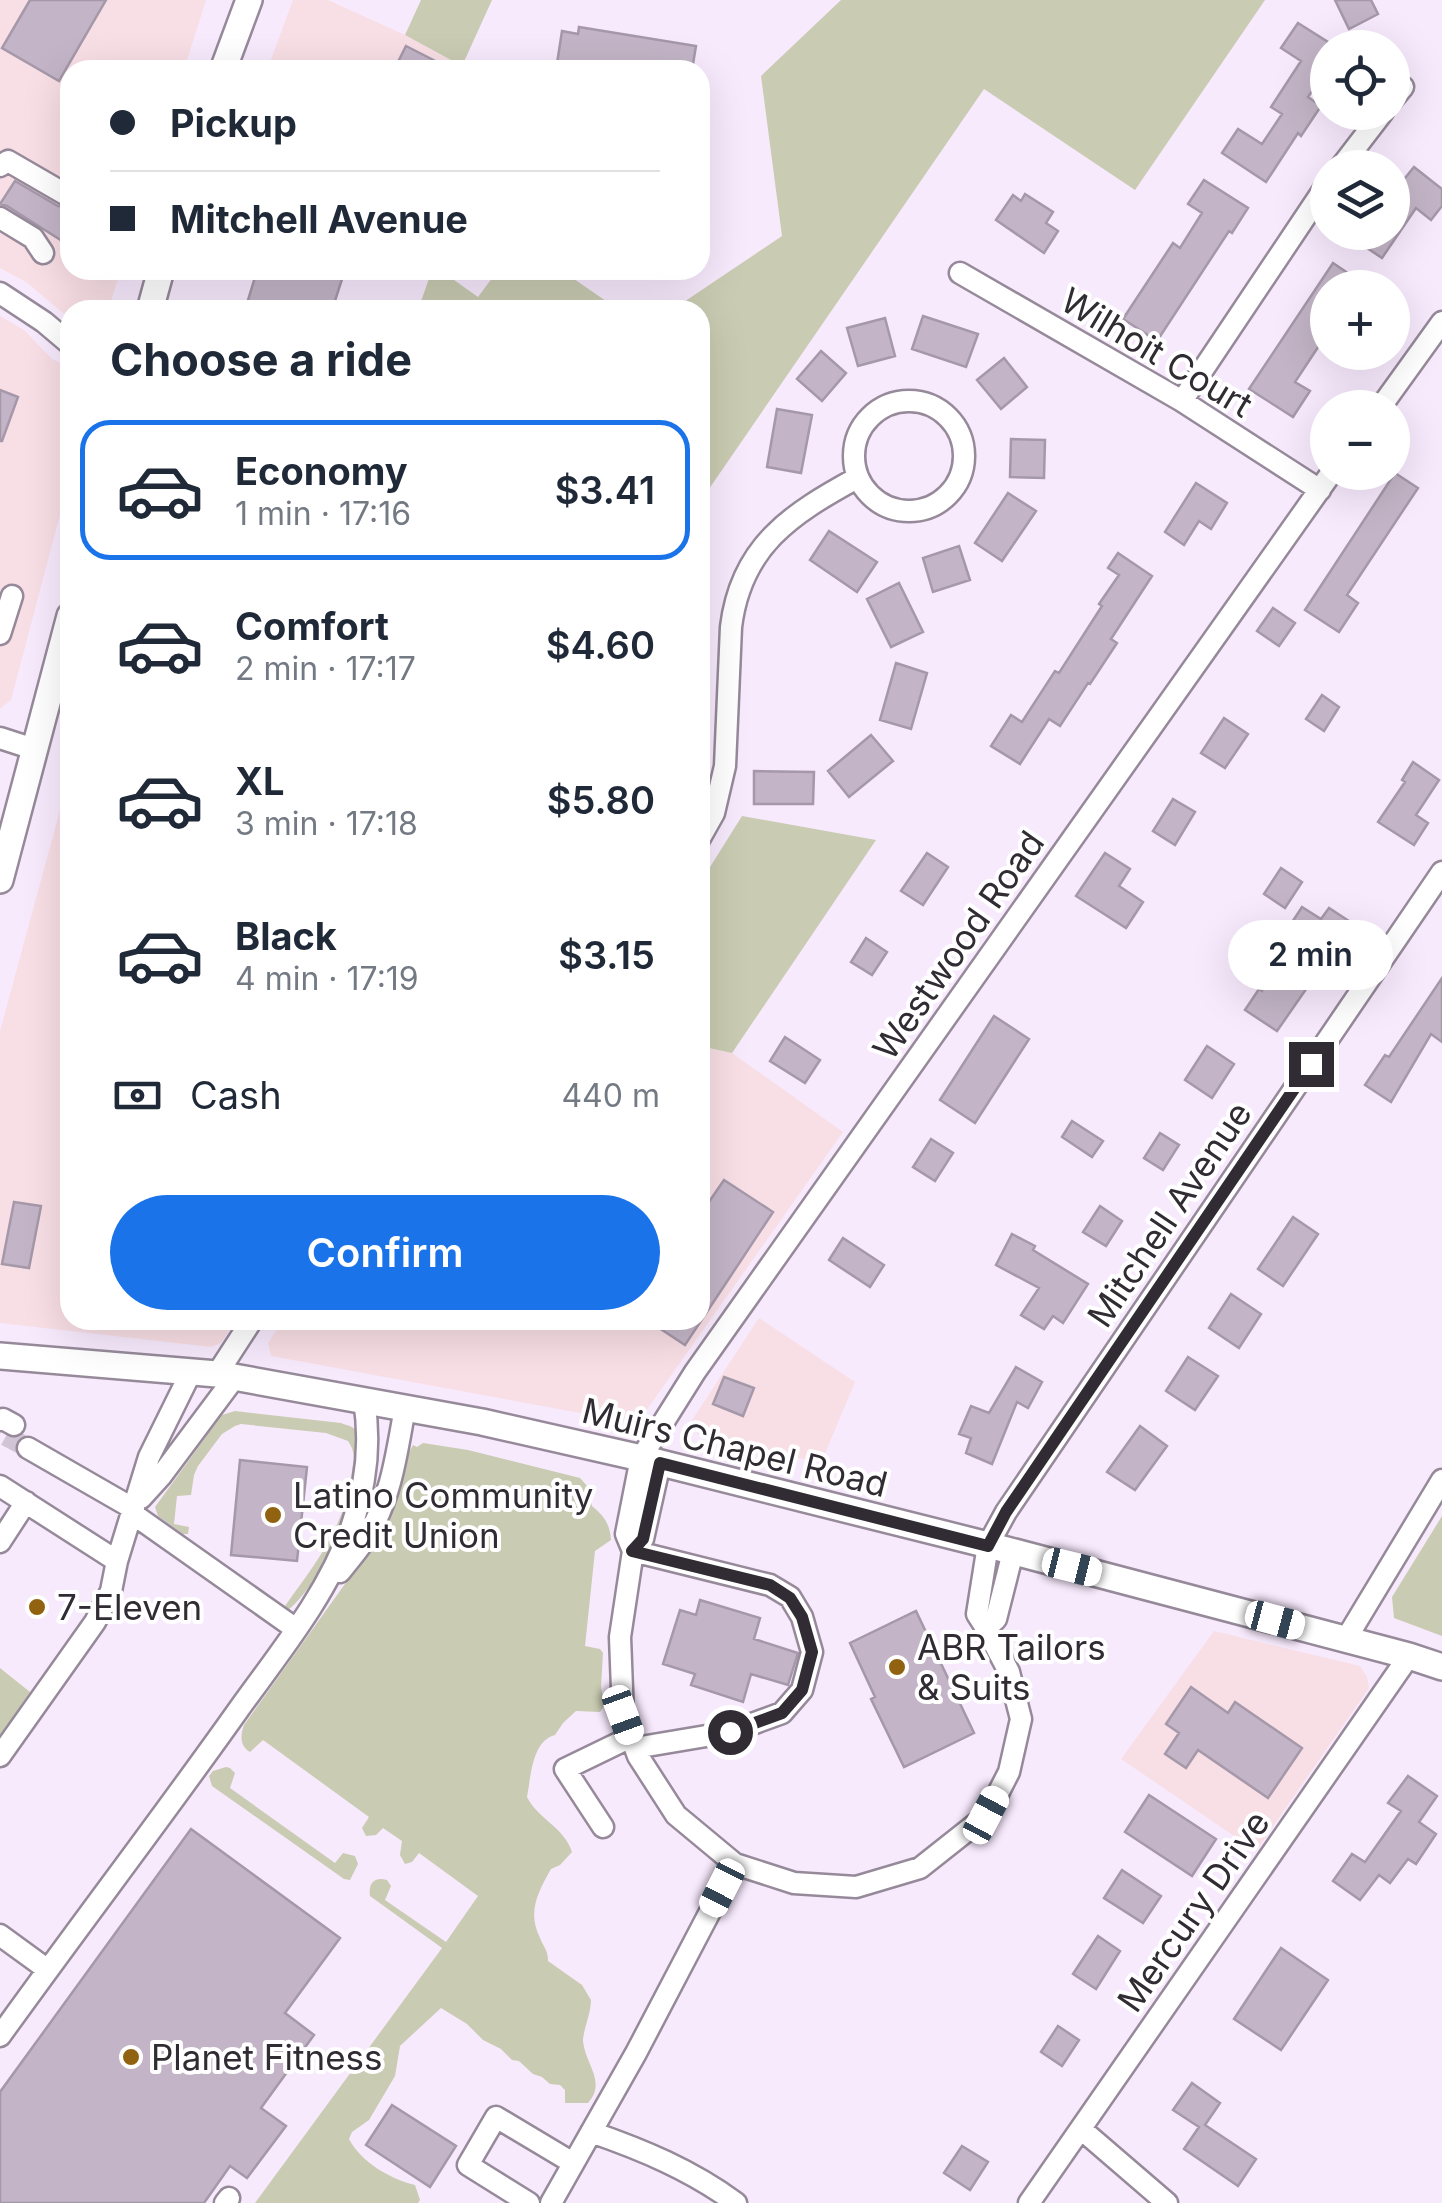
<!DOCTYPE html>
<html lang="en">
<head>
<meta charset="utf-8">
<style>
  :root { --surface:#fff; --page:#f2f2f3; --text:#1f2937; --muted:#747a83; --line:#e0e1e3; --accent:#1a73e8 }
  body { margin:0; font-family:Inter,sans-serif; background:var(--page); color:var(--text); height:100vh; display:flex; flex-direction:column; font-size:38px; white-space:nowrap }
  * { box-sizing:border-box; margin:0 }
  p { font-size:32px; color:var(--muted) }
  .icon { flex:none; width:55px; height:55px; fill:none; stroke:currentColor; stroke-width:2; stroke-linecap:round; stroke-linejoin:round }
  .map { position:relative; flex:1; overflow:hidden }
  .details { position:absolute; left:60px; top:300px; width:650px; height:1030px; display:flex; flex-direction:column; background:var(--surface); border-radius:30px; box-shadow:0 10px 40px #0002 }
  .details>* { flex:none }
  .guide { position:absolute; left:60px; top:60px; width:650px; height:220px; border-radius:30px; box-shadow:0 10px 40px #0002; display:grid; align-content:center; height:220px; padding:0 50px; background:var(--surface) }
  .buttons { position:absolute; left:1310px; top:30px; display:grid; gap:20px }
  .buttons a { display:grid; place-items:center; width:100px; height:100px; border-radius:50%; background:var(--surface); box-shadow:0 10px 40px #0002; font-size:50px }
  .end { position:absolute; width:45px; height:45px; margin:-22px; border:12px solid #312c33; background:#fff; box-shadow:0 0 0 5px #fff }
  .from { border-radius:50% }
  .bubble { position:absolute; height:70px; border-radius:35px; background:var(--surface); box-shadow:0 10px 40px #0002; font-size:32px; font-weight:600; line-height:70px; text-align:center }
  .car { position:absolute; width:30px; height:60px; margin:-30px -15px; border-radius:12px; box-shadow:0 0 8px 2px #0007; background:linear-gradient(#fff 24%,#345 0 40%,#fff 0 76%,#345 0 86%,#fff 0) }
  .guide b { display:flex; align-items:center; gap:35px; height:95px; font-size:38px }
  .guide b+b { border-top:2px solid var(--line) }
  .guide i { width:25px; height:25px; background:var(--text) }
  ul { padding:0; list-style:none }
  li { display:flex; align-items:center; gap:30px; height:140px; margin:0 20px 15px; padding:0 30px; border:5px solid transparent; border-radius:30px }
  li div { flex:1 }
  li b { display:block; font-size:38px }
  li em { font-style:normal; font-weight:600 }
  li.active { border-color:var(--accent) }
  li>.icon { width:90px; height:90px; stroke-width:1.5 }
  h2 { padding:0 50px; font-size:45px; line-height:120px }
  .pay { display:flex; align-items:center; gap:25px; height:110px; padding:0 50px; font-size:38px }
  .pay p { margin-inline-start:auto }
  .primary-button { display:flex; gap:20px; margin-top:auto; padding:20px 50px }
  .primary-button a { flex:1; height:115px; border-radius:60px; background:var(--accent); color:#fff; font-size:40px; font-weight:600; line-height:115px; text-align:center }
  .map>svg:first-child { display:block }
</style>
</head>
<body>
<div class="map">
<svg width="1442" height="2203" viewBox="0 0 1442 2203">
  <rect width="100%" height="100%" fill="#f8eafd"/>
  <path fill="#f8dee5" d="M0,0H206L184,70H70V270H121L108,310H70V319L26,282L0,268Z
    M293,0H328L405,35L462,66L460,70H267Z
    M0,316L24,330L52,359L70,367V477L11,700L0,709Z
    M70,773V1320H236L221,1343L211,1347L0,1323V1031Z
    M700,1046L732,1053L843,1132L641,1418L629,1422L271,1356L268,1343L283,1320H700Z
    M759,1318L855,1382L821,1463L698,1435L692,1420Z
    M1214,1631L1360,1666L1367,1677L1369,1688L1256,1851L1121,1759Z"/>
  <path fill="#c9cbb2" d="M421,0H492L462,66L405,35Z
    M841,0H1265L1135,190L984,89L700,502V310H672L782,236L761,76Z
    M432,270H440L478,297L498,270H561L619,310H418Z
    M742,816L876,840L732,1053L700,1046V883Z
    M235,1411L341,1423C346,1425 352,1426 356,1430C366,1442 355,1502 350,1517C342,1540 307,1596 288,1610L285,1606C317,1561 345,1527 352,1471C354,1458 355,1451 348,1441L326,1433L241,1424L235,1426L222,1434L198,1466L194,1475L191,1495L177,1496L174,1524L189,1527L188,1534H183L158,1516L155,1507L218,1420L222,1415Z
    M423,1443L468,1450L580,1478L588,1487L592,1506C604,1516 610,1524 611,1540L595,1551L585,1646L600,1649L603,1653L601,1687L604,1706L600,1712L576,1711L563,1723L555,1735C532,1741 531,1776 527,1797C538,1819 565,1828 572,1852L560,1865L551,1869C538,1892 527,1912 540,1938C544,1948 548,1950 548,1961L582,1985L591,2000C591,2013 583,2031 583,2041C585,2064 607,2082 588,2103H565V2090L560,2085L550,2084L542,2077L533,2074L519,2061L512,2060L501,2049L483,2040L467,2024L441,2008L400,2046L395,2076L369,2120L352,2132L349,2139C361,2162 390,2179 415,2185L420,2200L418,2203H255L442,1948L370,1896C368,1884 374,1876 387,1880L391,1886L385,1900L446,1942L478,1896L419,1853L412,1862L405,1864L400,1855L402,1841L383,1828L376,1835L366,1836L362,1828L369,1817L263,1740L250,1752C240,1746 240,1736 244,1725L380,1535L395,1503L408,1454L413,1445L417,1447Z
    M1442,1516V1636L1394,1618L1392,1597Z
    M0,1668L30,1692L0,1737Z
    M226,1767L230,1768L235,1773L230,1788L335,1863L343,1853L355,1856L358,1864L350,1880L344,1879L212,1786L209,1776L213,1771Z"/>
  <path fill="#c3b5c7" stroke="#a598a9" stroke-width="2.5" d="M30,0H106L59,81L2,48Z
    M1335,0H1371L1378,14L1349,29Z
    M1298,23L1328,42V68L1308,97L1321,106L1301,136L1298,133L1266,182L1222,153L1238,129L1262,144L1282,114L1271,107L1301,61L1281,48Z
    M579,27L696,46L692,70H556L562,31L578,34Z
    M406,46L453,70H394Z
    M1414,167L1442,189V206L1431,220L1416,208L1382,258L1343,232H1392V194Z
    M1204,180L1248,208L1232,233L1229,231L1157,341L1123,319L1173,243L1180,248L1202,213L1188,204Z
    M15,181L58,206L70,208V246L7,206L0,204Z
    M1025,194L1053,212L1046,223L1058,231L1044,253L996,220L1013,195L1021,201Z
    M1333,263L1370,288H1328V332L1295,382L1310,391L1293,417L1249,389Z
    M268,270H345L332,310H245L256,274L267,277Z
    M923,316L978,334L966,367L912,349Z
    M885,318L895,356L858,366L847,328Z
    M821,351L846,373L822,401L797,379Z
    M1004,358L1027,387L1001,409L977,380Z
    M0,390L18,397L2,441H0Z
    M777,409L812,415L801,473L767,467Z
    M1011,439L1045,440L1044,478L1010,477Z
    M1395,473L1418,488L1347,595L1358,603L1339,632L1305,610Z
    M1196,483L1227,503L1211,529L1199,521L1184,545L1165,532Z
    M1008,493L1036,511L1002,561L975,543Z
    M829,531L877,562L857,592L810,560Z
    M959,546L970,580L933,592L923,558Z
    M1118,553L1152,576L1111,639L1117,643L1090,684L1088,683L1060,726L1049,719L1020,764L991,746L1011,715L1022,722L1055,671L1059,673L1102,606L1099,604L1119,575L1108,568Z
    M899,583L923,632L891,647L867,599Z
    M1273,608L1295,623L1279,646L1257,631Z
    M896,663L927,673L911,729L880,720Z
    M1322,695L1339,707L1324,731L1306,719Z
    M1224,718L1248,734L1225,768L1201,753Z
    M871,735L893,761L849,797L828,771Z
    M1413,762L1439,780L1416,815L1428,823L1414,845L1378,822L1405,782L1402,780Z
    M754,771L814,772L813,804H754Z
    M1173,799L1195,812L1175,845L1153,831Z
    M927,853L948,867L923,905L901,891Z
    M1105,853L1130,869L1119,886L1143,902L1126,928L1076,896Z
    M1281,868L1302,882L1285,908L1264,894Z
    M1302,907L1321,919L1329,908L1352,923L1277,1031L1245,1010L1259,989L1262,991L1297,937L1287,930Z
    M866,938L887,952L872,975L851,962Z
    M1442,978V1042L1431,1034L1391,1102L1365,1085L1385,1055L1389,1057Z
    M994,1016L1029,1039L975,1123L940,1100Z
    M785,1037L820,1060L805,1083L770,1061Z
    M1207,1046L1234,1064L1212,1098L1185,1080Z
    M1072,1121L1103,1141L1092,1157L1062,1137Z
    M1160,1133L1179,1145L1163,1170L1144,1158Z
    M931,1139L953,1153L935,1181L913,1167Z
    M724,1180L773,1212L685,1345L647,1320H700V1215Z
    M14,1202L41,1206L29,1268L2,1264Z
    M1100,1206L1122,1221L1106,1246L1083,1232Z
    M1293,1217L1318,1234L1283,1286L1258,1269Z
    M1012,1234L1035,1246L1033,1250L1088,1284L1063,1323L1053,1316L1044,1329L1021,1315L1039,1288L996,1265Z
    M843,1238L884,1265L870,1287L829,1260Z
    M1231,1294L1261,1314L1239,1348L1209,1328Z
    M1188,1357L1218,1376L1195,1410L1166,1391Z
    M1016,1367L1042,1382L1028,1408L1017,1402L992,1464L966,1453L971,1438L959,1434L971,1406L989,1413Z
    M724,1377L754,1388L743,1416L713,1404Z
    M1140,1426L1167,1446L1135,1490L1107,1472Z
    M240,1460L307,1467L297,1561L231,1555Z
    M700,1600L760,1618L754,1639L798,1653L788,1685L751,1674L743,1702L691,1685L695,1674L663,1664L680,1610L696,1615Z
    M916,1611L974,1733L904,1767L871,1699L875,1697L850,1643Z
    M1191,1687L1228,1713L1235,1702L1302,1748L1268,1798L1198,1750L1186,1768L1165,1754L1179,1733L1166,1724Z
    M1408,1776L1437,1796L1419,1822L1436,1834L1416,1864L1408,1859L1390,1883L1379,1875L1360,1900L1333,1881L1352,1854L1365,1862L1401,1811L1388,1803Z
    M1149,1795L1216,1839L1192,1876L1125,1832Z
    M191,1829L340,1938L285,2013L314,2035L261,2108L286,2126L247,2178L230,2166L204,2203H0V2092Z
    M1122,1870L1161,1896L1143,1923L1104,1898Z
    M1098,1936L1120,1951L1096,1989L1073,1974Z
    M1281,1948L1328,1980L1281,2050L1234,2019Z
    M1058,2026L1079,2040L1062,2066L1041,2052Z
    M1192,2083L1220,2103L1205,2125L1256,2159L1238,2186L1184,2149L1199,2127L1173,2110Z
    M392,2105L456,2146L430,2187L366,2145Z
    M962,2146L988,2162L970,2190L944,2173Z"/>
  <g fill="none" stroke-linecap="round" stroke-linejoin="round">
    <path stroke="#d0c4d5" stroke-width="20" stroke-dasharray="20 10" stroke-linecap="butt" d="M6,1436L28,1448"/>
    <defs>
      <path id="minor" d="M1392,100L1403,87
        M0,166L8,161L65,194H70
        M1340,168L1383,112
        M0,218L33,238L43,253
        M960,273L1182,401L1320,490
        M0,293L44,322L70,344
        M854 456a55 55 0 1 1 110 0a55 55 0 1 1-110 0Z
        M1182,401L1328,183
        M1380,408L1442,322
        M0,634L12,596
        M0,738L34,749
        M700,838L714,813L725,766L731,627C741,546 791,514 857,478
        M217,1374L252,1320
        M0,1420L3,1419L14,1425
        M28,1448L134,1509
        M660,1463L643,1539L633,1551L626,1534L641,1458L695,1372L1332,472
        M0,1486L117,1561
        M141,1498L161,1476L235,1377
        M133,1514L296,1629
        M0,1542L26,1502
        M1013,1552L996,1619L986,1628L977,1614L988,1545L1006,1512L1442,872
        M340,1572C350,1559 361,1547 369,1533C392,1495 397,1450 405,1408
        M1346,1639L1442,1480
        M635,1748L730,1732L782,1713L802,1690L812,1652L802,1617L790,1597L770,1585L633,1551L620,1637L623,1715L638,1756L676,1815L735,1864L794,1883L856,1887L920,1868L987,1815L1009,1772L1021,1719L1009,1672L986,1628
        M0,1756L95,1622L111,1591L117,1561L149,1457L191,1372
        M603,1827L565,1769L631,1737
        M0,1935L48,1970
        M0,2036C79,1926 161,1819 239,1709C280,1652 327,1595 351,1528C366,1487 371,1443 364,1400
        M1081,2129L1167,2203
        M591,2132C643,2150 691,2170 736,2203
        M225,2203L229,2198
        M529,2203L468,2165L496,2117L573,2163
        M551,2203L636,2053L735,1864
        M1029,2203L1409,1656"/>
      <path id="major" d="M223,70L249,0
        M150,310L161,270
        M0,880L70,616
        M0,1356L217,1374L482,1422L641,1458L988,1545L1409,1656L1442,1667"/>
    </defs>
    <use href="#minor" stroke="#968a9a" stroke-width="25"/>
    <use href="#major" stroke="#968a9a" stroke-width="30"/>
    <use href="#minor" stroke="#fff" stroke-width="20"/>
    <use href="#major" stroke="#fff" stroke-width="25"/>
  </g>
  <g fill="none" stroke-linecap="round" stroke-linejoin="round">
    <path stroke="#312c33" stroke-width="12" d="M730,1732L782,1713L802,1690L812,1652L802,1617L790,1598L770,1585L632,1551L643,1539L660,1463L988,1546L1006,1512L1311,1064"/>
  </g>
  <g fill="#91620f" stroke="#fff" stroke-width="4">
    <circle cx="273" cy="1515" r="10"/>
    <circle cx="37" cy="1607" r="10"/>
    <circle cx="897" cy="1667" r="10"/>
    <circle cx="131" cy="2057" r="10"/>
  </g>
  <g text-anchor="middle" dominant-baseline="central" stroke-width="8" stroke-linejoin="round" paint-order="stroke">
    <g font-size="35" fill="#312c33" stroke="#fff">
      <text transform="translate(1157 352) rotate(31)">Wilhoit Court</text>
      <text transform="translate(958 945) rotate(-55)">Westwood Road</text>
      <text transform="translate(1169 1214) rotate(-56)">Mitchell Avenue</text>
      <text transform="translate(735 1447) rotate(14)">Muirs Chapel Road</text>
      <text transform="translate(1193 1911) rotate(-55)">Mercury Drive</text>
    </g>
    <g font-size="35" fill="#312c33" stroke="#fff" text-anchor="start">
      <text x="293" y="1495">Latino Community<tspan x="293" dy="40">Credit Union</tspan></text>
      <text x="57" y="1607">7-Eleven</text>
      <text x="917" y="1647">ABR Tailors<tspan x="917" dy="40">&amp; Suits</tspan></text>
      <text x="151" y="2057">Planet Fitness</text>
    </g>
  </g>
</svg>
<div class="buttons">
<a><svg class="icon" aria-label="locate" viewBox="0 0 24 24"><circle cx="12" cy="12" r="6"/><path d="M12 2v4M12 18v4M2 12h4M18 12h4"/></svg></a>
<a><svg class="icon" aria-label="layers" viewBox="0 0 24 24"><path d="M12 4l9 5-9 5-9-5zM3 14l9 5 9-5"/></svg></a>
<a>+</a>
<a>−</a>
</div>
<i class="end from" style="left:730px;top:1732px"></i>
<i class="end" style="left:1311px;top:1064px"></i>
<div class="bubble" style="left:1228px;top:920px;width:165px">2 min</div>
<i class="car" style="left:1072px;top:1567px;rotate:104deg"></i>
<i class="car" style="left:1275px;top:1620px;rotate:105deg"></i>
<i class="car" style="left:623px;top:1715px;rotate:160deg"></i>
<i class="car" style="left:986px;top:1815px;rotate:28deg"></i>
<i class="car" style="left:722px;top:1888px;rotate:207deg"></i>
<div class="guide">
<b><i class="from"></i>Pickup</b>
<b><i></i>Mitchell Avenue</b>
</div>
<section class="details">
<h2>Choose a ride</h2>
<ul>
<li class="active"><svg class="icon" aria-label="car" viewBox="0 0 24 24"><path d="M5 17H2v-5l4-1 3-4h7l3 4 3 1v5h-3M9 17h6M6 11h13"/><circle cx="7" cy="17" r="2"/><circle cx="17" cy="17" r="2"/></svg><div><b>Economy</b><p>1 min · 17:16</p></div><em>$3.41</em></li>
<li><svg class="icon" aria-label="car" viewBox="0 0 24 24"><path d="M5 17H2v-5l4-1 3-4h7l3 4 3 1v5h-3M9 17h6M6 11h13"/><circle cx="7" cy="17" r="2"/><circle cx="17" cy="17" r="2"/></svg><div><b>Comfort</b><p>2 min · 17:17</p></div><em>$4.60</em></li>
<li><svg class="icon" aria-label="car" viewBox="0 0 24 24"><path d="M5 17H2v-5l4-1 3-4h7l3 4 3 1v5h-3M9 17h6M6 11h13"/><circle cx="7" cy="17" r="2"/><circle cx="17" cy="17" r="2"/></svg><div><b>XL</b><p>3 min · 17:18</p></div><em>$5.80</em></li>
<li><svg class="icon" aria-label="car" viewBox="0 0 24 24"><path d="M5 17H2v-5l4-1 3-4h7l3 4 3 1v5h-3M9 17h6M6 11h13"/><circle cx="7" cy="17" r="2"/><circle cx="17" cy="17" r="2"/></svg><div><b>Black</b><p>4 min · 17:19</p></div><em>$3.15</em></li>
</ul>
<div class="pay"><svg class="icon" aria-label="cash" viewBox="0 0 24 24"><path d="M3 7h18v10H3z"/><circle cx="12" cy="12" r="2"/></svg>Cash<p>440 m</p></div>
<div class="primary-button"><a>Confirm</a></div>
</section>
</div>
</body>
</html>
